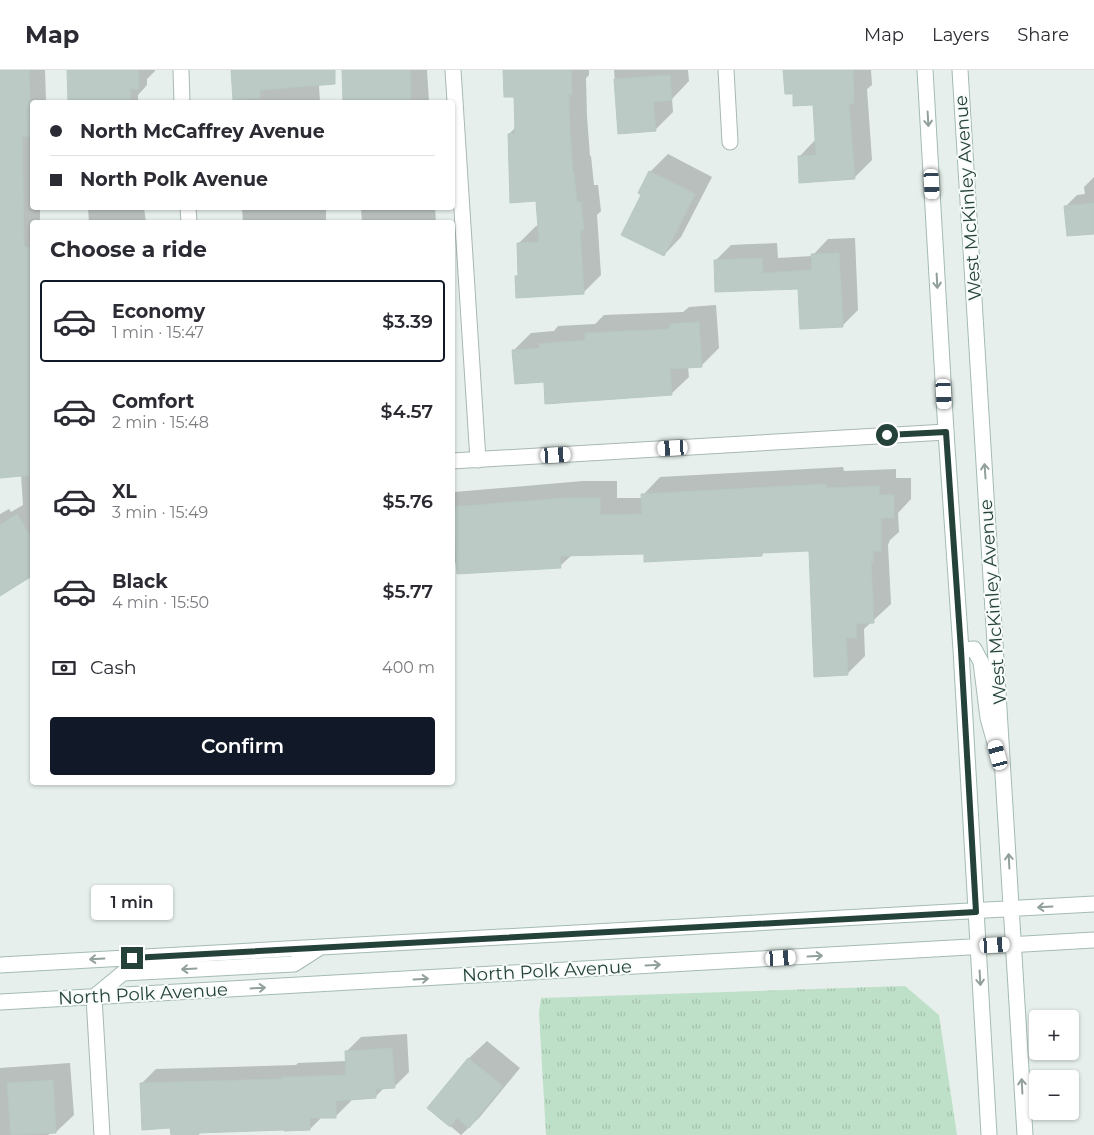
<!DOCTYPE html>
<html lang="en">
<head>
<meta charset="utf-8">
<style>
  :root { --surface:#fff; --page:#f2f2f3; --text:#2b2b33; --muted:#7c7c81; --line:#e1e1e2; --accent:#111827 }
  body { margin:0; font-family:Montserrat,sans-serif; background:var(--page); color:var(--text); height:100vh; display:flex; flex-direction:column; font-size:19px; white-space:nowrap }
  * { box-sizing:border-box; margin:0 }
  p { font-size:16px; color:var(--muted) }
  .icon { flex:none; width:28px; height:28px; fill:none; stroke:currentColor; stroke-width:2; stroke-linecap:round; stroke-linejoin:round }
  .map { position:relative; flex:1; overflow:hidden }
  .panel { position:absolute; left:30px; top:150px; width:425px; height:565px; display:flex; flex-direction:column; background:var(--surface); border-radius:5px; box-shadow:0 1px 4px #0004 }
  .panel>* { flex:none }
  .hud { position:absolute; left:30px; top:30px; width:425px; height:110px; border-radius:5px; box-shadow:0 1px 4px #0004; display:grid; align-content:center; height:110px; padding:0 20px; background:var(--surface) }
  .controls { position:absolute; left:1029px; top:940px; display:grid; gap:10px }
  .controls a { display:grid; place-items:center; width:50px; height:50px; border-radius:5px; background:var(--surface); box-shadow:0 1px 4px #0004; font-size:25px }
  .end { position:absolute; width:22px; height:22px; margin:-11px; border:6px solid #24423a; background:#fff; box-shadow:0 0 0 2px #fff }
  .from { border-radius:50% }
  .bubble { position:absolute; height:35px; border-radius:5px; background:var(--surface); box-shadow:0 1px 4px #0004; font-size:16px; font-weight:600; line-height:35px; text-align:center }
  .car { position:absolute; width:15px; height:30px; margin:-15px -8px; border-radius:6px; box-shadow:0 0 4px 1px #0007; background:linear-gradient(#fff 24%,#345 0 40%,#fff 0 76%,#345 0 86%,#fff 0) }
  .hud b { display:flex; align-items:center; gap:18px; height:48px; font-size:19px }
  .hud b+b { border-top:1px solid var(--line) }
  .hud i { width:12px; height:12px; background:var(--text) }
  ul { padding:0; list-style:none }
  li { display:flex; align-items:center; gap:15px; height:82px; margin:0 10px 8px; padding:0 10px; border:2px solid transparent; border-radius:5px }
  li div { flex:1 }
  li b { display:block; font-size:19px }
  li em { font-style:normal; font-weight:600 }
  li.active { border-color:var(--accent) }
  li>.icon { width:45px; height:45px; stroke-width:1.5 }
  h2 { padding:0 20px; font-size:22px; line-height:60px }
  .pay { display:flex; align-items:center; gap:12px; height:55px; padding:0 20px; font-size:19px }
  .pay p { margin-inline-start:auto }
  .button { display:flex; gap:10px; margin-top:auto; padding:10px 20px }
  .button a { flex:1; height:58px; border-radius:5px; background:var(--accent); color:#fff; font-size:20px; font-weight:600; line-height:58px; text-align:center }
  header { display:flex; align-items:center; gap:30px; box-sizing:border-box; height:70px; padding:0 25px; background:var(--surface); border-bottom:1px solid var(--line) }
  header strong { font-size:24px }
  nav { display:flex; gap:28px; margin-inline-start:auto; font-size:18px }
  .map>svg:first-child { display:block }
</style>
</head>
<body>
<header>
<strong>Map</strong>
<nav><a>Map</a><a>Layers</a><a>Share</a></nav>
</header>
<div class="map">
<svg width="1094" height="1065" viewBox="0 0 1094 1065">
  <defs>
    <pattern id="grass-tufts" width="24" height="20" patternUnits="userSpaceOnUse" patternTransform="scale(1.25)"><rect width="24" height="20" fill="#bfe0c8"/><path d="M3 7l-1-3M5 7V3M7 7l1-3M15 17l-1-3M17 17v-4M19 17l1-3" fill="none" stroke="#a4c1ad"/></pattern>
  </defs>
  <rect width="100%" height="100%" fill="#e6efeb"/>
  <path fill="url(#grass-tufts)" d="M905,916L939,945L957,1065H546L539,943L541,928Z"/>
  <path fill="#0003" d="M0,0H45L46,32H32V138H40V152H32V507L30,509L29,507L0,524V444L9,439L11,442L23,435L21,405L0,406Z
    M69,0H155V1L147,9V15L138,25V32H70Z
    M232,0H318L320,32H234Z
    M343,0H427L429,32H345Z
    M503,0H589V5L586,8L587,46L590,86H591L594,115H598L601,141L597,145L601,205L583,223L516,206L520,203L518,174L536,156H539L537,129L509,64L516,57L515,25Z
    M614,0H688L689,11L672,29L673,42L655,60L619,63Z
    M785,0H871L872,15L867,19L872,90L854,108L799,87L816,69L814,34L794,23Z
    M668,84L712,107L681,167L664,185L643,124L650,102Z
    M1094,107V163L1066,136L1077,125L1085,124L1084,117Z
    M88,138H144L146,152H89Z
    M242,138H326V152H243Z
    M361,138H435L436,152H362Z
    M855,168L858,240L843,255L799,218L715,191L731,175L777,173L778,188L812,186L828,169Z
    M716,235L719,278L701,296L688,297L689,307L671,324L545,310L514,280L531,263L554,261L558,256L595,254L604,245L683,242L689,237Z
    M843,397L844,401L896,399V408H911V429L898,443L899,462L890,470L888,475L891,534L864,559L865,586L847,604L810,480L765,481L761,485L645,483L573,484L560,496L452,493V420L454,422L583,411H617V428H643V425L660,407Z
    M407,964L409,1002L394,1017L384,1018L375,1027L351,1028V1031L336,1046L322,1047L310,1059L201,1062L198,1065H172L171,1057L141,1014L156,999L296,995L298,993L347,991L346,982L361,967Z
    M487,971L520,998L479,1048L461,1065L429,1038L469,988Z
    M70,993L74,1045L56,1062L50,1063L48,1065H0V998Z"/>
  <path fill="#bbcac4" stroke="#b8c9c2" d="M0,0H29L31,66L22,67L24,177H32V405L0,408Z
    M67,0H138L139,19H130L131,32H68Z
    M231,0H335V14L260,20V28L233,30Z
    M342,0H410L411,32H343Z
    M503,0H571L572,24H569L570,64L573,103H574L577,132H581L584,160H580L584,224L516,228L515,206H518L517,173L539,172L536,131L510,133L508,64L515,63L514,27H504Z
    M783,0H853L854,33L849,34L855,109L799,113L798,86L816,85L813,35L793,36V24H785Z
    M670,5L672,30L653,32L656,61L618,64L614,9Z
    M649,101L695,124L664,186L621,165L641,125L638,123Z
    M1094,133V164L1067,166L1064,136Z
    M839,183L843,257L800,259L798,219L715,222L714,190L762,188L763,203L812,200L811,184Z
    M699,252L702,297L670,299L672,325L545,334L544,312L515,314L512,280L540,278L539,274L585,270V263L670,259V254Z
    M826,414V418L879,416V425H894V448H881V481H873V492H871L874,553L856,554L857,568H846L848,605L814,607L809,481L762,483V486L644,492V484L560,486L561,498L457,504L454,464L452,465V437L564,428H600V445L642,444L641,424Z
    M17,444L32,469V506L0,526V455Z
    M392,978L395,1018L376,1019V1028L336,1031V1048H310V1060L284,1061V1060L198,1063V1065H171L170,1058L142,1060L140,1013L282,1009V1007L346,1005L345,981Z
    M468,988L503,1016L469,1058L457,1048L450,1057L427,1038Z
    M53,1010L56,1063L11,1065L7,1013Z"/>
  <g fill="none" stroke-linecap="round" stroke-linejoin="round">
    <defs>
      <path id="street" d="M181,0L182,32
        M453,0L478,390
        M726,0L730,72
        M188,138L189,152
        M452,391L946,362
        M94,927L102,1065"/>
      <path id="secondary" d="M925,0L946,362L961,580L989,1065
        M960,0L1025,1065
        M961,580L974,579L981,592L988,648L995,673
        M0,895L1094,834
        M94,927L123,903L294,894L319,878
        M0,932L1094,870"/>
    </defs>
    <use href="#street" stroke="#a8b8b2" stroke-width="17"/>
    <use href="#secondary" stroke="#a4bbb3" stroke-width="17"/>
    <use href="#street" stroke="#fff" stroke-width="15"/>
    <use href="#secondary" stroke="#fff" stroke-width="15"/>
  </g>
  <defs><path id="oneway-shaft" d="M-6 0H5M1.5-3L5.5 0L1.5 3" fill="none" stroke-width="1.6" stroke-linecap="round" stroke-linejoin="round" transform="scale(1.25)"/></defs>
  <g stroke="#92a09c">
    <use href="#oneway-shaft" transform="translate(928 49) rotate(87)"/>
    <use href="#oneway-shaft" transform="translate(937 211) rotate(87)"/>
    <use href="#oneway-shaft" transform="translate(985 401) rotate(-94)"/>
    <use href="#oneway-shaft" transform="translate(1009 791) rotate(-93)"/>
    <use href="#oneway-shaft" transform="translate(1045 837) rotate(177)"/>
    <use href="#oneway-shaft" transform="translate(815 886) rotate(-3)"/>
    <use href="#oneway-shaft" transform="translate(97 889) rotate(177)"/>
    <use href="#oneway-shaft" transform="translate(653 895) rotate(-3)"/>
    <use href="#oneway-shaft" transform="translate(189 899) rotate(177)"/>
    <use href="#oneway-shaft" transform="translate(980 908) rotate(87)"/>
    <use href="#oneway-shaft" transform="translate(421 909) rotate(-3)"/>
    <use href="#oneway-shaft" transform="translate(258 918) rotate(-3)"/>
    <use href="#oneway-shaft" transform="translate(1022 1016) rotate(-93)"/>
  </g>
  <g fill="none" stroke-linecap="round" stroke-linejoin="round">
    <path stroke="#24423a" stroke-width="6" d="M132,888L976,842L961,580L946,362L887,365"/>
  </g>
  <g text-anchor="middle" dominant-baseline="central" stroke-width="4" stroke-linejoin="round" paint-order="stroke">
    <g font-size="18" fill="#24423a" stroke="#f7fbf9">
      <text transform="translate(968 128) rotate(-94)">West McKinley Avenue</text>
      <text transform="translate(993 532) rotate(-94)">West McKinley Avenue</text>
      <text transform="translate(547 901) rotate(-3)">North Polk Avenue</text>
      <text transform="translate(143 924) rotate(-3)">North Polk Avenue</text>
    </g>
  </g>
</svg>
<div class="controls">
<a>+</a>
<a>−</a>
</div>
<i class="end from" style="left:887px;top:365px"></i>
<i class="end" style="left:132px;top:888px"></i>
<div class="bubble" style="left:91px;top:815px;width:82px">1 min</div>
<i class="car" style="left:932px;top:114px;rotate:177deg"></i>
<i class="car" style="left:944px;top:324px;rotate:177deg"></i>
<i class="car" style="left:673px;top:378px;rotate:267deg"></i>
<i class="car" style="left:556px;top:385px;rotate:87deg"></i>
<i class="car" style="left:998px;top:685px;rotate:345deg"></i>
<i class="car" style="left:995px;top:875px;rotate:87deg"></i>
<i class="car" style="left:781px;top:888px;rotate:87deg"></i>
<div class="hud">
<b><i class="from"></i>North McCaffrey Avenue</b>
<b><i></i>North Polk Avenue</b>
</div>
<section class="panel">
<h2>Choose a ride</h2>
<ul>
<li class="active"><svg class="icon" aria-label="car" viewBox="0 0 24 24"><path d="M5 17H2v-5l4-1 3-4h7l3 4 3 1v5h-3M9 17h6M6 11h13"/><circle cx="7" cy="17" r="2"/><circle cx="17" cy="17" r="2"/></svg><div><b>Economy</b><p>1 min · 15:47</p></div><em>$3.39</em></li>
<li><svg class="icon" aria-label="car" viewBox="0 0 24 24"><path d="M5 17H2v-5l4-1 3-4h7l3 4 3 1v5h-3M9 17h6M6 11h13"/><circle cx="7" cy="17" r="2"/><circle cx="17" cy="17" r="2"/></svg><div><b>Comfort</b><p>2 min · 15:48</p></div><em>$4.57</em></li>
<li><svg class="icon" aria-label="car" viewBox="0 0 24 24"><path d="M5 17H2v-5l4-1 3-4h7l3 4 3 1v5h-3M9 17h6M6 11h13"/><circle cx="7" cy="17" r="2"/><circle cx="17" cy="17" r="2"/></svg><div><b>XL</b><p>3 min · 15:49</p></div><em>$5.76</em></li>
<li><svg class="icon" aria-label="car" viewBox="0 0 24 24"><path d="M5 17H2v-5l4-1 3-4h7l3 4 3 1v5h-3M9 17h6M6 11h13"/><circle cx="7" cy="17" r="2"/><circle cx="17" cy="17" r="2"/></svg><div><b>Black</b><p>4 min · 15:50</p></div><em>$5.77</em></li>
</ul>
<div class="pay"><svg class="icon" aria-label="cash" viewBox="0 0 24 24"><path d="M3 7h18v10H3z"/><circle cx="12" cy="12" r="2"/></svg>Cash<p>400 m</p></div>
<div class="button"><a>Confirm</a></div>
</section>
</div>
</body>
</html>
